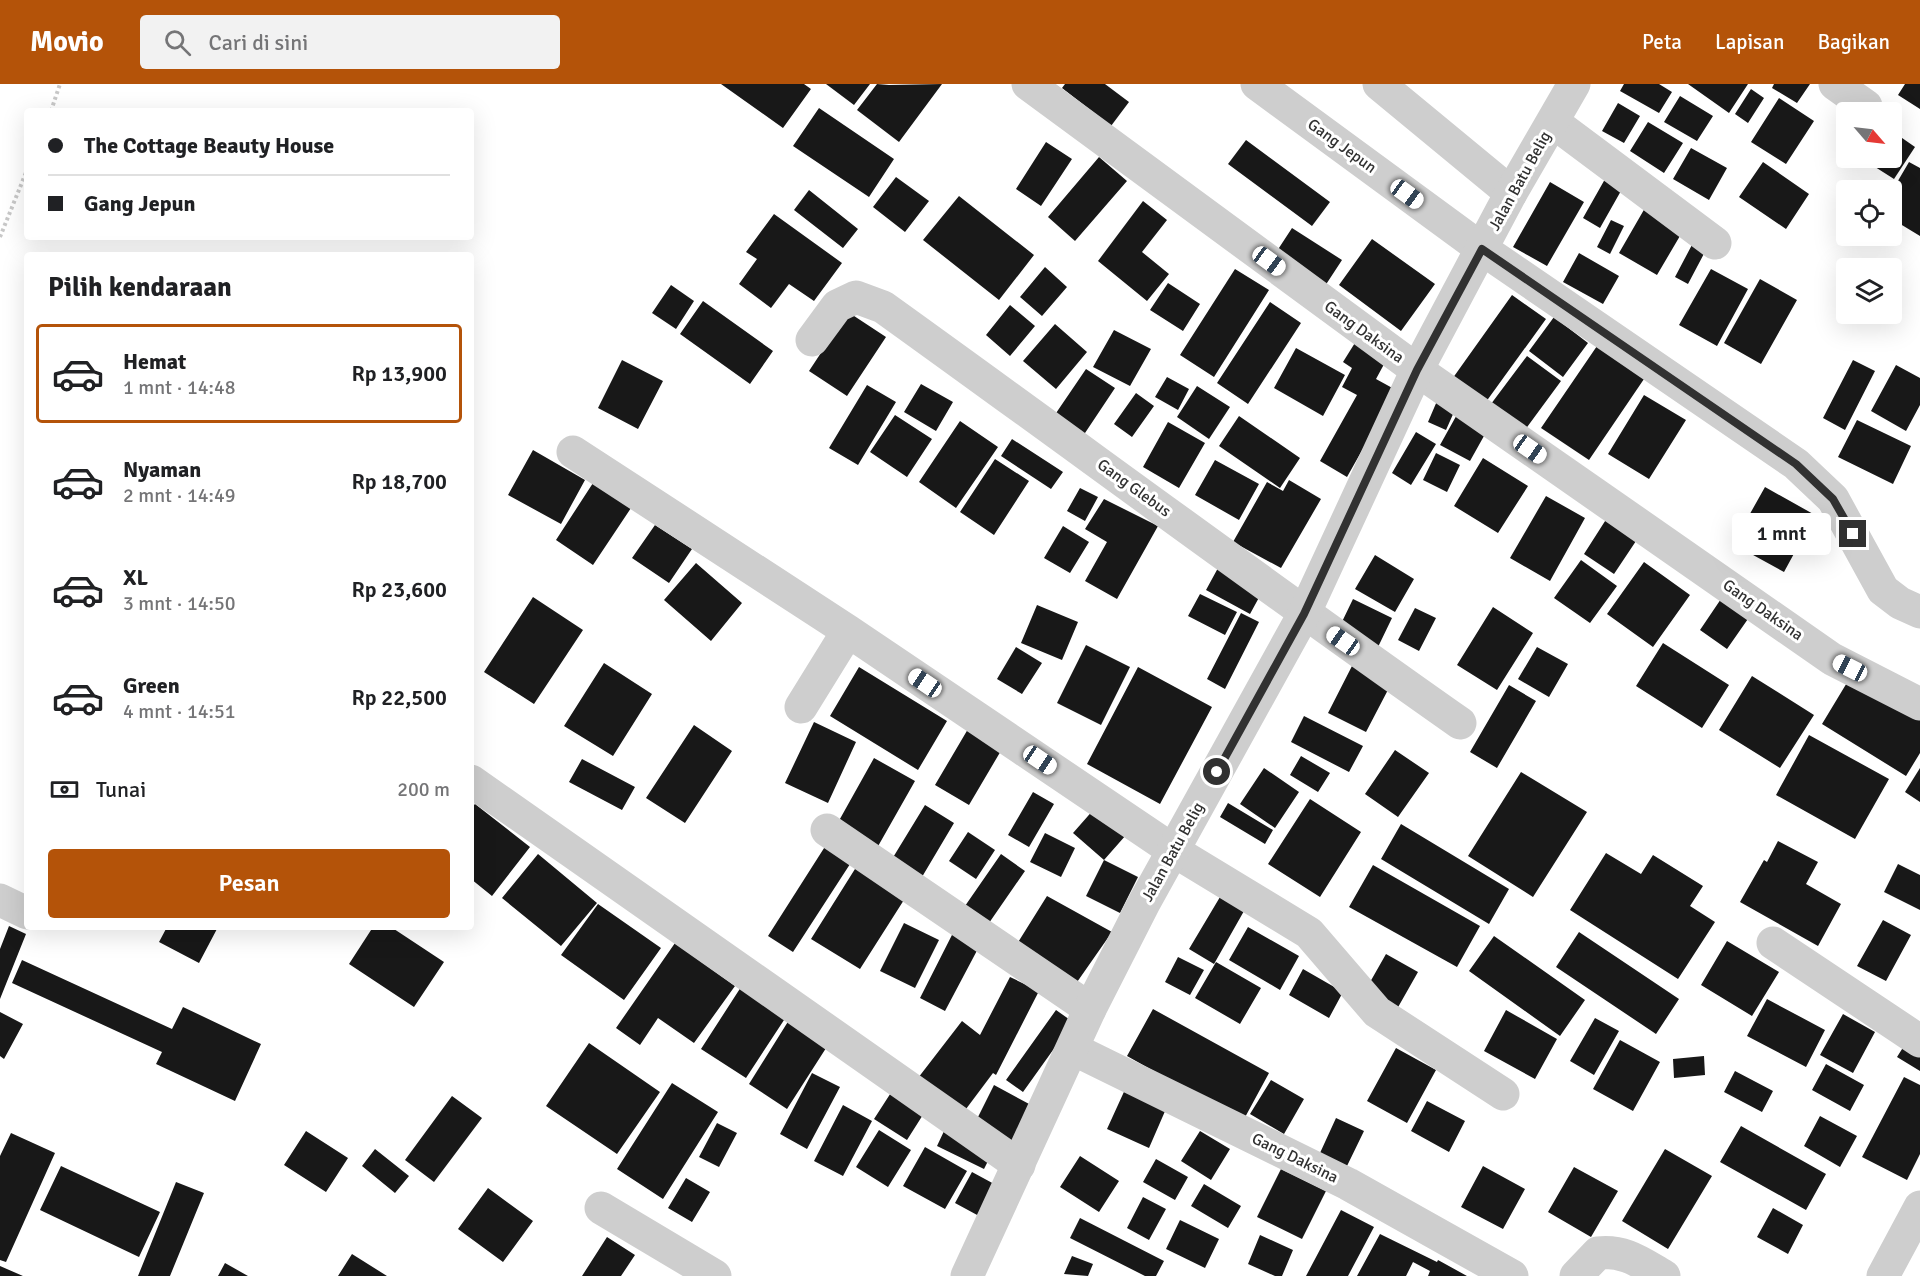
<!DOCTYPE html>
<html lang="id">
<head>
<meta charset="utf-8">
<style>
  :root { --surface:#fff; --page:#f2f2f2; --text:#202124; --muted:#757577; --line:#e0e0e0; --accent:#b45309 }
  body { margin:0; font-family:Signika,sans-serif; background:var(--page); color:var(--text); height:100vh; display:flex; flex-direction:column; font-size:22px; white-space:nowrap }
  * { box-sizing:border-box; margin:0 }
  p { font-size:20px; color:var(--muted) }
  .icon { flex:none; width:33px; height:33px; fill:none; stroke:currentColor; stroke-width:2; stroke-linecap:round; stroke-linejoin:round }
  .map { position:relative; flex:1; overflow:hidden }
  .drawer { position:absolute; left:24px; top:168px; width:450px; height:678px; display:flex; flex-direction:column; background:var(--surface); border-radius:6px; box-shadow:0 6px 24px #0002 }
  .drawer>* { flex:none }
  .top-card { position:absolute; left:24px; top:24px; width:450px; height:132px; border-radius:6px; box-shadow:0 6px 24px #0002; display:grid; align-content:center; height:132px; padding:0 24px; background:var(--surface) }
  .needle { width:39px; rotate:118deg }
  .buttons { position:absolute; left:1836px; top:18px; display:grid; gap:12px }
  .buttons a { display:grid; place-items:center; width:66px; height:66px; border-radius:6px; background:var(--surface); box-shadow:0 6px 24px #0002; font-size:30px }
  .end { position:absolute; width:27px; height:27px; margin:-14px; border:8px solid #313131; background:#fff; box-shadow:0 0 0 3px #fff }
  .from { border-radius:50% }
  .bubble { position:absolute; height:42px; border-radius:6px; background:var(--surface); box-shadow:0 6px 24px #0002; font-size:20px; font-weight:600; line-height:42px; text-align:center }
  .car { position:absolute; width:18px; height:36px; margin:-18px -9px; border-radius:8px; box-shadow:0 0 4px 2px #0007; background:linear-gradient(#fff 24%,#345 0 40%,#fff 0 76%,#345 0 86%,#fff 0) }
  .top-card b { display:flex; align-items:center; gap:21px; height:57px; font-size:22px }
  .top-card b+b { border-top:2px solid var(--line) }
  .top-card i { width:15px; height:15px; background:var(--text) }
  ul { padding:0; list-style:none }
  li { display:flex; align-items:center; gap:18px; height:99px; margin:0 12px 9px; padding:0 12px; border:3px solid transparent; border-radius:6px }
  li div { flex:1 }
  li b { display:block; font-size:22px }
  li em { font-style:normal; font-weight:600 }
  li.current { border-color:var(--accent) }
  li>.icon { width:54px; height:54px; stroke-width:1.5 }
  h2 { padding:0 24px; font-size:27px; line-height:72px }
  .pay { display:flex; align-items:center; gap:15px; height:66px; padding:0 24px; font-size:22px }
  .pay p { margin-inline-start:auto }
  .action { display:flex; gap:12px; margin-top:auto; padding:12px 24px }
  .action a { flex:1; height:69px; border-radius:6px; background:var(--accent); color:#fff; font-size:24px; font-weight:600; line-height:69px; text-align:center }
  header { display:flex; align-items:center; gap:36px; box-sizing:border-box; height:84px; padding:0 30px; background:var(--accent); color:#fff }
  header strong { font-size:28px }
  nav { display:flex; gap:33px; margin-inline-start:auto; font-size:21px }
  .search { width:420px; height:54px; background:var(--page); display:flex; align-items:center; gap:15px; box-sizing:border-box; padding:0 21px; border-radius:6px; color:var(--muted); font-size:22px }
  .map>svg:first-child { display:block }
</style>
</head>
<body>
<header>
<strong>Movio</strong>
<div class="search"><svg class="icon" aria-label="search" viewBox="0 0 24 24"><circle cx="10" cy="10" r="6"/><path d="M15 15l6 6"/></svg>Cari di sini</div>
<nav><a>Peta</a><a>Lapisan</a><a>Bagikan</a></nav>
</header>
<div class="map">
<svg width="1920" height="1192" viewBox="0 0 1920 1192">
  <rect width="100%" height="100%" fill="#fff"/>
  <path fill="#181818" d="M721,0H804L811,5L783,44Z
    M826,0H870L854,21Z
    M877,0L889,1L942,0L899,58L857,26Z
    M1065,0H1105L1129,18L1111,42L1062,4Z
    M1624,0H1659L1672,8L1659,29L1620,7Z
    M1688,0H1748L1729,29Z
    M1774,0H1810L1797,19L1772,4Z
    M1905,0H1920V25L1898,11Z
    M1751,5L1764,14L1748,39L1735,30Z
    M1680,12L1713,32L1697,57L1664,38Z
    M1779,14L1814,37L1786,80L1751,58Z
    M1618,19L1640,32L1624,59L1602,47Z
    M819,24L894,75L869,113L793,62Z
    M1648,38L1683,59L1664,89L1630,67Z
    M1892,47L1915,63L1894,95L1861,74H1892Z
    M1246,56L1330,118L1312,142L1228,80Z
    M1046,58L1072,75L1041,122L1016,105Z
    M1691,64L1727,84L1709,116L1673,95Z
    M1099,73L1127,97L1075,157L1048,133Z
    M1763,78L1809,110L1786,145L1739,113Z
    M1909,78L1920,84V152L1892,135V107Z
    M1609,88L1626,98L1600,144L1583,134Z
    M896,93L929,117L905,148L873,123Z
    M1550,98L1584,118L1547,182L1513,163Z
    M809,106L858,145L843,164L794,126Z
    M959,112L1034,171L999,216L923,156Z
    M1143,117L1167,136L1142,168L1169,190L1147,217L1098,177Z
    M1649,117L1687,140L1657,191L1619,169Z
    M774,130L842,179L814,217L789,200L771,224L739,200L757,175L746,168Z
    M1611,136L1624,142L1610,170L1597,163Z
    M1292,144L1342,176L1325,202L1275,170Z
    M1372,155L1435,200L1401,247L1339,201Z
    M1694,157L1707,164L1688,200L1675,193Z
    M1579,169L1619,192L1603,220L1563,198Z
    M1045,183L1067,203L1042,232L1020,213Z
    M1235,185L1269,206L1214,293L1180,271Z
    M1711,185L1748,205L1717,262L1679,241Z
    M1760,195L1797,216L1761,280L1724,259Z
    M1168,199L1200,220L1183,247L1150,226Z
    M671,201L694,217L676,245L652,229Z
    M1512,211L1546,235L1483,322L1450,298Z
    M703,217L773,267L750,300L680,250Z
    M1270,218L1301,239L1248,320L1217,299Z
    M1010,221L1035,242L1010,272L986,251Z
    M848,228L886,253L847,312L809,287Z
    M1554,233L1588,259L1563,293L1529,267Z
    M1055,240L1087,268L1056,305L1023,277Z
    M1114,246L1151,265L1130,302L1093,283Z
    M1358,254L1389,271L1376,295L1396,306L1347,393L1320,377L1357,311L1342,303L1352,284L1343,278Z
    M1597,262L1644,295L1589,376L1541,344Z
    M1296,264L1345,291L1323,332L1274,304Z
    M1527,272L1561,297L1519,354L1485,328Z
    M622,276L663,297L638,345L598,324Z
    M1853,276L1875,287L1845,346L1823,334Z
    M1896,281L1920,294V321L1906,347L1871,327Z
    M1086,285L1115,304L1081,355L1052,335Z
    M1167,293L1189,305L1178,326L1155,313Z
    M921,300L953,318L936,347L904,328Z
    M867,301L896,318L858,381L829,364Z
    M1197,302L1230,323L1209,355L1177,333Z
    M1136,309L1154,322L1132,353L1114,340Z
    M1440,310L1458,319L1446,346L1428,338Z
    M1644,311L1686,336L1649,395L1608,370Z
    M1459,327L1489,343L1470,377L1440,361Z
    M895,331L932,355L907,393L870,368Z
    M1239,332L1300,374L1280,404L1219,362Z
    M1857,336L1911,362L1893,400L1838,373Z
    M960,337L998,363L956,424L919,398Z
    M1168,338L1205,359L1179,404L1143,383Z
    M1416,348L1436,360L1411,401L1392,389Z
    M1012,355L1063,388L1051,405L1001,372Z
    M533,366L585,396L561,440L508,411Z
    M1436,369L1460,381L1447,408L1423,396Z
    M1483,374L1528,402L1498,449L1454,422Z
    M995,375L1029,397L994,451L960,428Z
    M1215,376L1259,400L1239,436L1195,411Z
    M1289,396L1321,415L1281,484L1233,458L1267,398L1283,407Z
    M593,399L631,424L593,481L556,456Z
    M1765,403L1815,431L1784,488L1733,460Z
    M1080,404L1098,413L1085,437L1067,427Z
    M1546,412L1585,434L1550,497L1510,474Z
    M1104,415L1158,442L1117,515L1085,497L1107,458L1085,445Z
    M1607,434L1638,454L1614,490L1584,470Z
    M655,441L692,465L669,499L632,474Z
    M1063,442L1089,458L1070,489L1044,474Z
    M1375,471L1414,495L1395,528L1355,505Z
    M1581,476L1617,502L1590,539L1554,514Z
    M1644,478L1690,511L1653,563L1607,530Z
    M696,479L742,519L711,557L664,516Z
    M1218,484L1262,508L1250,530L1206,506Z
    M1200,510L1237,528L1225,551L1188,532Z
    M1723,512L1750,532L1727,565L1700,546Z
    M533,513L583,546L534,620L484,588Z
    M1353,515L1392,534L1378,563L1339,544Z
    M1037,521L1078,538L1062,576L1021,559Z
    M1493,523L1533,549L1497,606L1457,581Z
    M1415,524L1436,534L1419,567L1398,556Z
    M1241,529L1259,538L1225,605L1207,595Z
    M1663,559L1729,601L1702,644L1636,602Z
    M1086,561L1130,583L1101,641L1057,619Z
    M1016,563L1042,579L1022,610L997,595Z
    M1537,563L1568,580L1549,613L1518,595Z
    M604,579L652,610L613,672L564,642Z
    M1352,582L1390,602L1366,648L1328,629Z
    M859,583L947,637L918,686L830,632Z
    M1138,583L1212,623L1160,720L1087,680Z
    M1752,592L1814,631L1780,684L1719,646Z
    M1851,592L1920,634V669L1906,692L1822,640Z
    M1509,601L1536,617L1497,684L1470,668Z
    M1304,632L1363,662L1349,688L1291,658Z
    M814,638L856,658L828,719L785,699Z
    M694,641L732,667L685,739L646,714Z
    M968,645L1002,665L969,721L935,701Z
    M1809,651L1889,695L1855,755L1776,711Z
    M1395,666L1429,689L1398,733L1365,710Z
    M1301,672L1330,689L1318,708L1290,691Z
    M874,674L915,697L877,764L836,742Z
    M582,675L635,703L622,726L569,698Z
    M1264,684L1299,708L1275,744L1240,720Z
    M1920,684V718L1905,708Z
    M1521,688L1587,728L1533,813L1468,772Z
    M1033,708L1054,720L1029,763L1008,751Z
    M1310,715L1361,748L1320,813L1268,780Z
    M1228,719L1273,746L1265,760L1220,733Z
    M475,720L530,763L492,812L471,795V724Z
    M925,721L954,739L919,798L889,780Z
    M1095,724L1126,751L1104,776L1138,793L1120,829L1086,812L1104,776L1073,749Z
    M1401,740L1509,805L1489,840L1381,775Z
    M968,748L995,766L976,795L949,777Z
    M1045,749L1075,764L1061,793L1030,778Z
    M1778,757L1818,778L1806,800L1841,820L1818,862L1740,818L1764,776L1767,778Z
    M826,761L852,777L793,868L768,852Z
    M1606,769L1641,790L1653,771L1703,802L1690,822L1715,838L1678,895L1570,826Z
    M538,770L597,819L561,862L502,814Z
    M1001,770L1025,787L989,839L965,822Z
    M860,777L909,808L860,885L811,855Z
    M1898,780L1920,791V826L1884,808Z
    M1373,781L1480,842L1457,883L1349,823Z
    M1047,812L1112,848L1075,901L1012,868Z
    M1220,813L1244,827L1214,880L1189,865Z
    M598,820L661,864L624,916L561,871Z
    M1883,836L1911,851L1886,897L1857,882Z
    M904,839L939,856L915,904L880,887Z
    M9,842L26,850L0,915V865Z
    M167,843H218L199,879L159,858Z
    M373,843H391L444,878L414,923L349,880Z
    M1248,843L1299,872L1280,906L1229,876Z
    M955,845L981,859L945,927L920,914Z
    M1579,848L1679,915L1656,950L1556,883Z
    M1494,852L1585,916L1560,952L1469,887Z
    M1727,857L1779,888L1752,932L1701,901Z
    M675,859L735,902L694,959L658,934L640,961L616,944Z
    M1386,870L1418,888L1397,925L1365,907Z
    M1178,873L1204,886L1190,911L1165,898Z
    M22,876L172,945L183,923L261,960L235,1017L156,980L162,968L12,899Z
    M1216,878L1261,904L1240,940L1195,914Z
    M1303,885L1343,908L1329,934L1289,911Z
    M1010,893L1039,907L996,991L993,989L963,1029L918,994L962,937L980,951Z
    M741,903L786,933L746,994L701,965Z
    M1767,915L1825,946L1806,983L1747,952Z
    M1153,925L1269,989L1243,1037L1127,972Z
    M1056,926L1073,938L1023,1008L1006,996Z
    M1506,926L1557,955L1535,995L1484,967Z
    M0,928L23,940L4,975L0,972Z
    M1843,930L1875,948L1853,989L1820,971Z
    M1595,934L1619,947L1594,991L1570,977Z
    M789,936L828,961L787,1025L749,1000Z
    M1909,954L1920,962V987L1897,973Z
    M1620,956L1660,978L1633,1027L1593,1005Z
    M589,959L660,1008L617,1070L546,1022Z
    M1396,964L1436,986L1407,1039L1367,1017Z
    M1704,972L1705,991L1674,994L1673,975Z
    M1826,980L1864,1001L1850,1027L1812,1006Z
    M1735,987L1773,1007L1762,1028L1724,1008Z
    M812,989L840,1003L807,1065L780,1050Z
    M1904,993L1920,1001V1070L1907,1096L1862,1073Z
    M1271,996L1304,1015L1284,1050L1250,1030Z
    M672,999L718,1028L663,1115L617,1085Z
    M1128,999L1169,1018L1149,1064L1107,1045Z
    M994,1001L1031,1021L1012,1058L975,1039Z
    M894,1004L926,1026L907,1056L874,1035Z
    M452,1012L482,1034L434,1098L405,1076Z
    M1427,1017L1465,1037L1449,1068L1411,1047Z
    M843,1021L872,1037L843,1092L814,1077Z
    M1820,1032L1857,1052L1840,1083L1804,1062Z
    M1336,1034L1364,1047L1347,1082L1320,1069Z
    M717,1039L737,1049L719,1083L699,1073Z
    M1741,1042L1826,1090L1806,1126L1720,1078Z
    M945,1045L992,1069L984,1085L937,1062Z
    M879,1046L911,1066L888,1103L856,1083Z
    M306,1047L348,1074L326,1108L284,1081Z
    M1200,1047L1230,1065L1211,1096L1181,1077Z
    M11,1049L55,1069L6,1178L0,1176V1072Z
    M925,1063L967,1087L945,1125L903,1102Z
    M375,1065L409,1092L395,1109L362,1082Z
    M1665,1065L1712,1092L1668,1165L1622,1137Z
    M1080,1072L1119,1097L1099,1128L1060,1103Z
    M1156,1075L1188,1093L1175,1116L1143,1098Z
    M61,1082L160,1128L139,1173L40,1126Z
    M1483,1082L1525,1105L1503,1145L1461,1123Z
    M1574,1083L1618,1107L1591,1153L1548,1128Z
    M1281,1085L1326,1107L1302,1155L1257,1133Z
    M972,1088L996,1101L979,1132L955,1119Z
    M686,1094L710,1108L692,1138L668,1124Z
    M176,1098L204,1109L170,1192H138Z
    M1204,1100L1241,1122L1228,1144L1191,1122Z
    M488,1104L533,1137L503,1178L458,1145Z
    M1143,1113L1166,1125L1149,1156L1127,1144Z
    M1773,1124L1803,1141L1788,1170L1757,1153Z
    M1341,1126L1374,1143L1348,1192H1306Z
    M1080,1134L1164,1177L1156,1192H1145L1070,1154Z
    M1180,1136L1219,1155L1205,1184L1166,1165Z
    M1380,1150L1437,1178L1438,1176L1467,1192H1428L1430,1187L1413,1178L1406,1192H1357Z
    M1260,1151L1293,1166L1282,1192H1275L1248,1180Z
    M607,1153L635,1171L621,1192H582Z
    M352,1170L387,1192H338Z
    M1072,1172L1093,1180L1088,1192L1064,1190Z
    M225,1179L248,1192H218Z
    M0,1182L23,1192H0Z"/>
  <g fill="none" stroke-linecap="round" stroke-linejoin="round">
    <path stroke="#c8c8c8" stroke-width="4" stroke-dasharray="3 3" stroke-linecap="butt" d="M51,27L60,0
      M0,153L27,86"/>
    <path stroke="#cecece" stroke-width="33" d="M1028,0L1417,286L1832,575L1920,620
      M1257,0L1482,165L1796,380L1833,415L1883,506L1900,519L1920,528
      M1379,0L1511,109
      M1835,0L1866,22
      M1553,38L1715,159
      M812,256L837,222L856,213L883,223C1075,361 1266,503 1460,639
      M573,368L848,547L1174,767L1309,849L1377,928L1503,1010
      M801,623L848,547
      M471,697L1019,1081
      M827,746L1090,925
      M0,816L27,829
      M1773,859L1920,957
      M1073,965L1348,1100L1512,1192
      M601,1124L715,1192
      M1576,1192L1598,1169C1625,1166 1641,1179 1664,1192
      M1883,1192L1920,1123"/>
    <path stroke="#cecece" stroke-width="33" d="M967,1192L1090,925L1144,819L1304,530L1417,286L1511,109L1574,0"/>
  </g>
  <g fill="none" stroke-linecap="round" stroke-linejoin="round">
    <path stroke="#313131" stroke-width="8" d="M1217,688L1304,530L1417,286L1482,165L1796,380L1833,415L1853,450"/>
  </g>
  <g text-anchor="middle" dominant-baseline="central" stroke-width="6" stroke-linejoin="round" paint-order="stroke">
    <g font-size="16" fill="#313131" stroke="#fff">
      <text transform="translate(1342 62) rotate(36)">Gang Jepun</text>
      <text transform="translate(1520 97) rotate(-61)">Jalan Batu Belig</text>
      <text transform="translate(1364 248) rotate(36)">Gang Daksina</text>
      <text transform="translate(1134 404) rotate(36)">Gang Glebus</text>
      <text transform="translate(1763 526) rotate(35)">Gang Daksina</text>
      <text transform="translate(1173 768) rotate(-61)">Jalan Batu Belig</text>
      <text transform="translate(1295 1074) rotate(26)">Gang Daksina</text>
    </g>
  </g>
</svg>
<div class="buttons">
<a><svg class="needle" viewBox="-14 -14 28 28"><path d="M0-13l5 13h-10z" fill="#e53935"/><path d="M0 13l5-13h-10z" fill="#757577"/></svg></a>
<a><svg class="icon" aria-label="locate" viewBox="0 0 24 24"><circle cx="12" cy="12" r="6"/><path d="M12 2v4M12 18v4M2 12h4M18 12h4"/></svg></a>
<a><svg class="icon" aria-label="layers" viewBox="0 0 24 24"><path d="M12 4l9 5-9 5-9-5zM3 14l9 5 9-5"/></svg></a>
</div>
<i class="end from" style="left:1217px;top:688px"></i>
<i class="end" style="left:1853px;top:450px"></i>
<div class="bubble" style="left:1732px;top:429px;width:99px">1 mnt</div>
<i class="car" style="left:1407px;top:110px;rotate:126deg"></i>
<i class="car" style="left:1269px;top:177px;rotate:126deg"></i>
<i class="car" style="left:1530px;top:365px;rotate:125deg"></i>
<i class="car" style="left:1343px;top:557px;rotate:305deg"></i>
<i class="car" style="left:1850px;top:584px;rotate:297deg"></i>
<i class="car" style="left:925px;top:599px;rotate:304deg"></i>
<i class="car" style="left:1040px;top:676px;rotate:124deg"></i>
<div class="top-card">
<b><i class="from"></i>The Cottage Beauty House</b>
<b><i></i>Gang Jepun</b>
</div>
<section class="drawer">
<h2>Pilih kendaraan</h2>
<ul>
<li class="current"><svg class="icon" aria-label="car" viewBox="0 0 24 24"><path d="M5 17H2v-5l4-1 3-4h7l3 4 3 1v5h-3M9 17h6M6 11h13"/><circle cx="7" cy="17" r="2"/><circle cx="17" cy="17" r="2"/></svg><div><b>Hemat</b><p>1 mnt · 14:48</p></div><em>Rp 13,900</em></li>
<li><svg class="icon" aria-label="car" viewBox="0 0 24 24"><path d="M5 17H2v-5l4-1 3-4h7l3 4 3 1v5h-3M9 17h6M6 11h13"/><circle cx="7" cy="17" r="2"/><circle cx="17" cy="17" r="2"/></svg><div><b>Nyaman</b><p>2 mnt · 14:49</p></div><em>Rp 18,700</em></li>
<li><svg class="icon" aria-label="car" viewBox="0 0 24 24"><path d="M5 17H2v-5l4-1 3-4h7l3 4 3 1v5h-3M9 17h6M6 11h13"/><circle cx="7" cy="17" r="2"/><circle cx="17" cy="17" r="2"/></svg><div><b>XL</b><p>3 mnt · 14:50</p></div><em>Rp 23,600</em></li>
<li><svg class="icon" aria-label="car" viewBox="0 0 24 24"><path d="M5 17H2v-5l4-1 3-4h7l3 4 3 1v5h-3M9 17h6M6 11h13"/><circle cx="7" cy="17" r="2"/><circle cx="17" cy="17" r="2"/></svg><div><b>Green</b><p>4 mnt · 14:51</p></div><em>Rp 22,500</em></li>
</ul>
<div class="pay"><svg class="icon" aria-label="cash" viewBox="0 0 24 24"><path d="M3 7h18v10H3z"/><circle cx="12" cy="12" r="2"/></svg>Tunai<p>200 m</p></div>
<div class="action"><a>Pesan</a></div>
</section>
</div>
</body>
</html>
